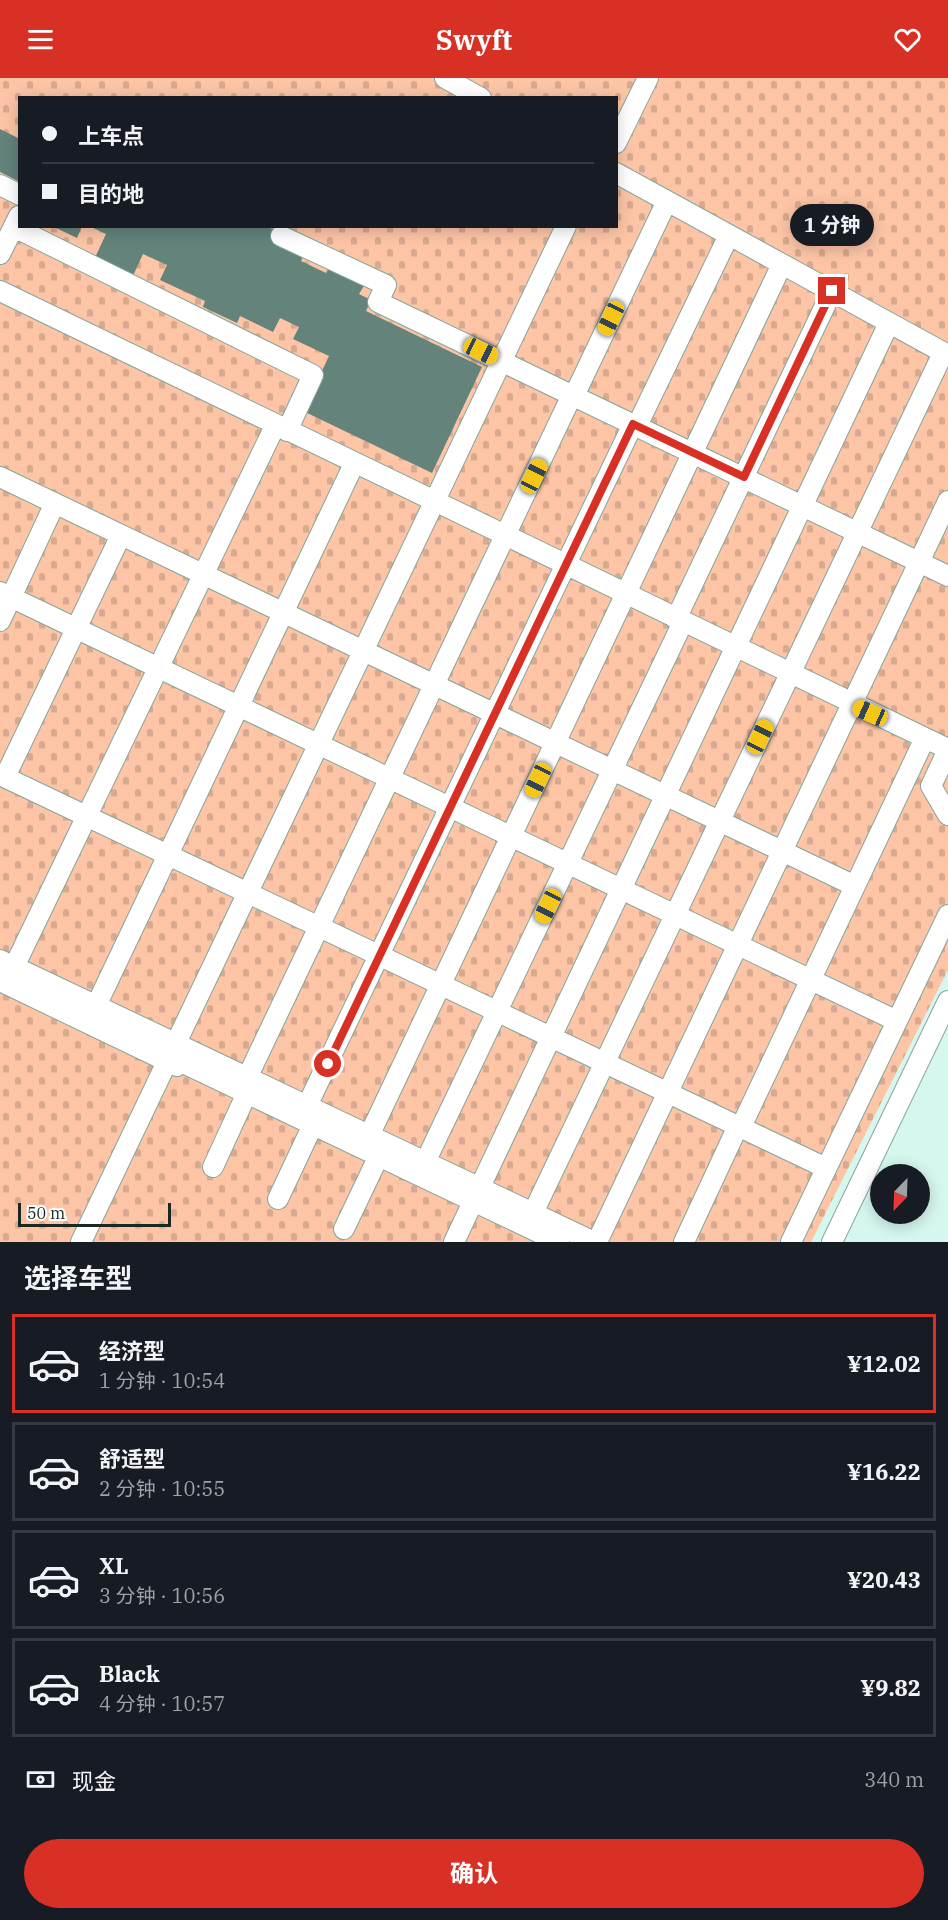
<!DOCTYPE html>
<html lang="zh">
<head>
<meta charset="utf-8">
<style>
  :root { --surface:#171b24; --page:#20242c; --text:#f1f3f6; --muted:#9ea1a6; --line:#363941; --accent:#d93025 }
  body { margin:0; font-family:"IBM Plex Serif","Noto Sans SC",serif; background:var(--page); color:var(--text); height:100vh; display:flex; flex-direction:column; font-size:22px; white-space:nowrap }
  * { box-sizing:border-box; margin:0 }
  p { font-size:20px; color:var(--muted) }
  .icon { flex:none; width:33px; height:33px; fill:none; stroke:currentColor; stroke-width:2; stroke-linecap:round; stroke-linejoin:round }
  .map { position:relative; height:1164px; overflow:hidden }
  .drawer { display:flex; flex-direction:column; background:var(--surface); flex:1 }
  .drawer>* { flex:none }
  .banner { position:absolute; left:18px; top:18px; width:600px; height:132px; border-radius:0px; box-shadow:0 3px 15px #0003; display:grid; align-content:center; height:132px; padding:0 24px; background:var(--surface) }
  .needle { width:39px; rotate:203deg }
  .fabs { position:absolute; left:870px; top:1086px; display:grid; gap:12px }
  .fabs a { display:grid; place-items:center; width:60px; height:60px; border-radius:50%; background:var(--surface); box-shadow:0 3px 15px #0003; font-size:30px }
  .scale { position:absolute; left:18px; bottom:15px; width:153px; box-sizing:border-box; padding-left:6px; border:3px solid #1a2824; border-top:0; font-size:16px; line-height:21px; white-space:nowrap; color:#1a2824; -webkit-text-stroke:4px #fff; paint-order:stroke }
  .end { position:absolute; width:27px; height:27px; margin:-14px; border:8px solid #d93025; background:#fff; box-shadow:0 0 0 3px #fff }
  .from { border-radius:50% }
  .bubble { position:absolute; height:42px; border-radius:21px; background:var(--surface); box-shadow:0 3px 15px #0003; font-size:20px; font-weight:700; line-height:42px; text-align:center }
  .car { position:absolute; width:18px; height:36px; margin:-18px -9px; border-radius:8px; box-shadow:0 0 4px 2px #0007; background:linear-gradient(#f5c518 24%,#345 0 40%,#f5c518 0 76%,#345 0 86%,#f5c518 0) }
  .banner b { display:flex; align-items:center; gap:21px; height:57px; font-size:22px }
  .banner b+b { border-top:2px solid var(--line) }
  .banner i { width:15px; height:15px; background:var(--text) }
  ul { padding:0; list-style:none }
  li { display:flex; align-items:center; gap:18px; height:99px; margin:0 12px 9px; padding:0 12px; border:3px solid var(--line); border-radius:0px }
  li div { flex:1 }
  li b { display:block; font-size:22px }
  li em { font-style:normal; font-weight:700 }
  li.selected { border-color:var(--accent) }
  li>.icon { width:54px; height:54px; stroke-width:1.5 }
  h2 { padding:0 24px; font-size:27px; line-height:72px }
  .pay { display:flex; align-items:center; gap:15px; height:66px; padding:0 24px; font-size:22px }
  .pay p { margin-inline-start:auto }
  .primary-button { display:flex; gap:12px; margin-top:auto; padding:12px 24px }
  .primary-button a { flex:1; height:69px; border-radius:36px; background:var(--accent); color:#fff; font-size:24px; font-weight:700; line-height:69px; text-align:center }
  header { display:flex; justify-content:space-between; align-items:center; height:78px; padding:0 24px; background:var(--accent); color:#fff; font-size:27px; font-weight:700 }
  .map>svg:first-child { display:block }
</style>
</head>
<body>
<header><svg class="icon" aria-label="menu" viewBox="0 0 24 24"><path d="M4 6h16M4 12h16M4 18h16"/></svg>Swyft<svg class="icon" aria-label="heart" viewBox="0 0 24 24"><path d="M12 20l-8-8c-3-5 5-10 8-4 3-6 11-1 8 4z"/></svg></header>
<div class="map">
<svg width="948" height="1164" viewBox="0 0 948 1164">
  <defs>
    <pattern id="cemetery-stones" width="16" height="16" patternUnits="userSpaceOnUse" patternTransform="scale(1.5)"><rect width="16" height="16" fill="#fdc5a6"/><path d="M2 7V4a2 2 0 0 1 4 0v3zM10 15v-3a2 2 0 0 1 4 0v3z" fill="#d8a98f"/></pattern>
  </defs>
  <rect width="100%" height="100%" fill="#d5f7ee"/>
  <path fill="url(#cemetery-stones)" fill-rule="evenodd" d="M0,0H948V892L811,1164H0ZM20,20H616V148H20Z"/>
  <path fill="#63837b" d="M0,51L20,61V104L0,94Z
    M52,148H82L77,160Z
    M89,148H267L273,152L270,159L305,175L301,183L326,195L329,189L365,206L359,216L371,222L366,233L482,289L432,395L303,333L329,278L293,261L299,249L280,240L273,254L240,238L237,245L203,229L205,223L160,202L167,187L143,176L131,202L93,184L106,156Z"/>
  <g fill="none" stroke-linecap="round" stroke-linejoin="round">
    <defs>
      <path id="minor" d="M445,0L481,20
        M616,65L648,0
        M616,95L948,277
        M0,107L20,117
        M14,149L313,297L287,353
        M281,158L386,207L378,224L948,498
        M0,176L19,138
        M0,213L948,671
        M574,318L667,123
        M637,348L729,157
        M0,399L855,808
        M0,514L897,943
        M676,541L832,213
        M0,543L55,425
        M948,672L931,708L948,737
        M0,697L826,1090
        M5,699L121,457
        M0,882L594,1164
        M14,889L275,348
        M0,903L177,988
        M96,928L354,386
        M179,983L559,1164
        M247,1000L572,317
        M307,1028L633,346
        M741,1049L925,660
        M369,1058L782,186
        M213,1089L252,1004
        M419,1097L683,544
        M278,1121L318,1036
        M533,1135L943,275
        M344,1151L384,1067
        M81,1164L566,148
        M454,1164L889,245
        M597,1164L948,423
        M684,1164L738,1048
        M791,1164L948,837
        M832,1164L948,923"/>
    </defs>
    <use href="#minor" stroke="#84a59c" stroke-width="22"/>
    <use href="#minor" stroke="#fff" stroke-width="20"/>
  </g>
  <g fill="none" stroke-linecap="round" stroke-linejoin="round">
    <path stroke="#d93025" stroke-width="8" d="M328,986L633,346L744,399L832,213"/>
  </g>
</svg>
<div class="fabs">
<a><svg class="needle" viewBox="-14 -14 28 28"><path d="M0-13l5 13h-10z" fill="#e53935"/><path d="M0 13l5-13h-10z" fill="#9ea1a6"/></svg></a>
</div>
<div class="scale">50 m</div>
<i class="end from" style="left:328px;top:986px"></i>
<i class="end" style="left:832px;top:213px"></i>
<div class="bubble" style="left:790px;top:126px;width:84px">1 分钟</div>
<i class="car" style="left:611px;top:240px;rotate:205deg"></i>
<i class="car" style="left:481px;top:273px;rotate:115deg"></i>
<i class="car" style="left:534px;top:398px;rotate:26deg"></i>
<i class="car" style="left:870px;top:635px;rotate:294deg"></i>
<i class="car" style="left:760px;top:659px;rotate:26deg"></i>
<i class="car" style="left:538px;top:702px;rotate:205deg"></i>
<i class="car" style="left:548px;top:828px;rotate:206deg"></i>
<div class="banner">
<b><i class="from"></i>上车点</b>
<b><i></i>目的地</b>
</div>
</div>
<section class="drawer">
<h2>选择车型</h2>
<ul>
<li class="selected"><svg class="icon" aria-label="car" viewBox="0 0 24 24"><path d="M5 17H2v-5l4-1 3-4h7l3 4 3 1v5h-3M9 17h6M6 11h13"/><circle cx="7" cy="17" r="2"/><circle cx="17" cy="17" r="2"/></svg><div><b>经济型</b><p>1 分钟 · 10:54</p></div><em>¥12.02</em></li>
<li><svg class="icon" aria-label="car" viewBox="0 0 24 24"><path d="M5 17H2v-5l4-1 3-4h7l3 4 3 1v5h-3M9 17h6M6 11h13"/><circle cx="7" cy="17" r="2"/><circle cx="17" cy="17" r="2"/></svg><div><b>舒适型</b><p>2 分钟 · 10:55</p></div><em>¥16.22</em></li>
<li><svg class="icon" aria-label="car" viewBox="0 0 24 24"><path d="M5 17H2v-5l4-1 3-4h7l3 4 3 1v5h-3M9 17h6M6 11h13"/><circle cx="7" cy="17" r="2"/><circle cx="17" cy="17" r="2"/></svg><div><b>XL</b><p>3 分钟 · 10:56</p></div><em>¥20.43</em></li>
<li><svg class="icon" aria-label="car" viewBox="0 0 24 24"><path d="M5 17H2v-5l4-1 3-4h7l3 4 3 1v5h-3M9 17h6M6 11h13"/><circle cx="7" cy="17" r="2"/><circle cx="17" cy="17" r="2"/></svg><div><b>Black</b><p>4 分钟 · 10:57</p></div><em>¥9.82</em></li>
</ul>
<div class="pay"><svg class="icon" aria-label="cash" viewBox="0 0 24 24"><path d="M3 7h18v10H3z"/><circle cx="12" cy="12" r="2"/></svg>现金<p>340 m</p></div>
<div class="primary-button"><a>确认</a></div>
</section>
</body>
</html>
